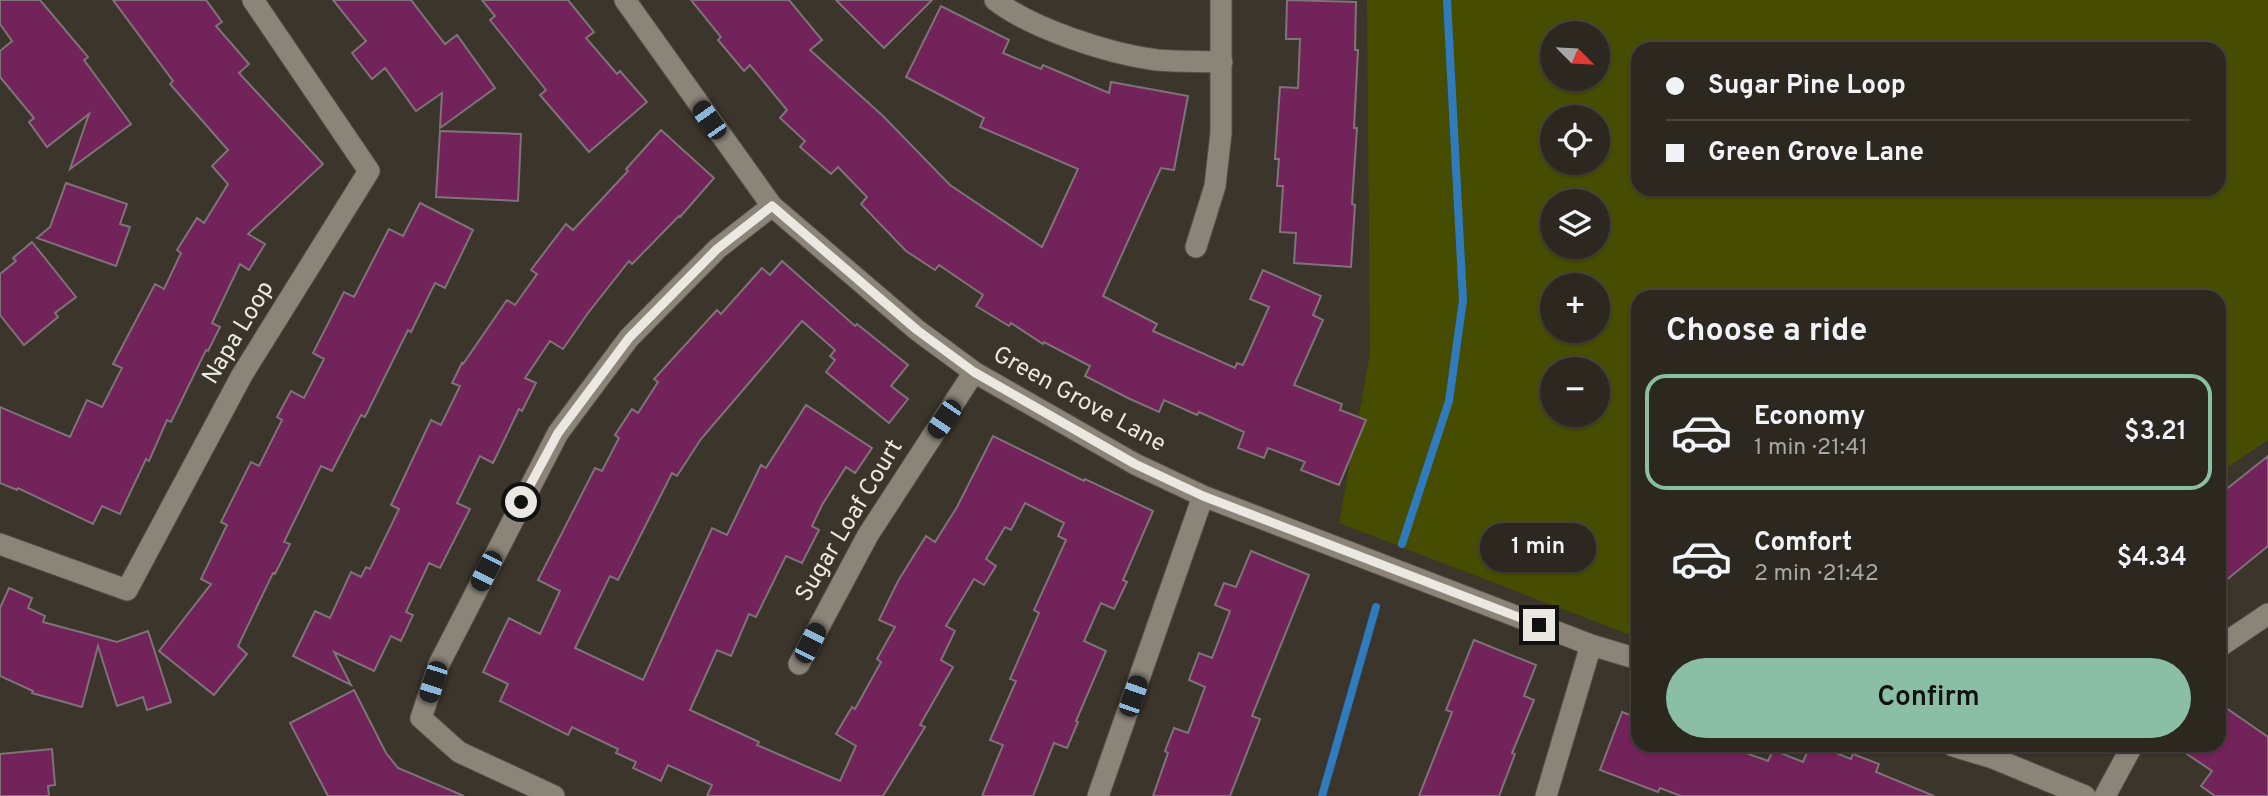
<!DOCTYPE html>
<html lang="en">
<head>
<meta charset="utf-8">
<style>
  :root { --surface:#2c2820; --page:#343029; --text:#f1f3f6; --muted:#a6a6a5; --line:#48443e; --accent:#8abfa5 }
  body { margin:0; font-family:Overpass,sans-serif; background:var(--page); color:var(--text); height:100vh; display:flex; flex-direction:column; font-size:26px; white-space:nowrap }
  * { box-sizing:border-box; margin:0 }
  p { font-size:23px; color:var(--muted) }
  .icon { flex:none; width:38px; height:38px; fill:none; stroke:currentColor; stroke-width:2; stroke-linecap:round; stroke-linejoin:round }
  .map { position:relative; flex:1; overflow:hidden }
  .sheet { position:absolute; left:1631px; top:290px; width:595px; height:462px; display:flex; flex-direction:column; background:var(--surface); border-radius:21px; box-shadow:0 2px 5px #0004,0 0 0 2px var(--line) }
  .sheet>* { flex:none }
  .banner { position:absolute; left:1631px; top:42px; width:595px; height:154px; border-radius:21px; box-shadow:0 2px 5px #0004,0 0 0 2px var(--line); display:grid; align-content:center; height:154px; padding:0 35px; background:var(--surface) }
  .needle { width:46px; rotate:114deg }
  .tools { position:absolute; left:1540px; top:21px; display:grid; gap:14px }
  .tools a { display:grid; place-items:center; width:70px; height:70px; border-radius:50%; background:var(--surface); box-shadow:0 2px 5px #0004,0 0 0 2px var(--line); font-size:35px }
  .end { position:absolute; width:32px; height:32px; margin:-16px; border:9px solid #ebe7e1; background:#111; box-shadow:0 0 0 4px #111 }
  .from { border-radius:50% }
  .bubble { position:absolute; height:49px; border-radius:24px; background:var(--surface); box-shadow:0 2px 5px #0004,0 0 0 2px var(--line); font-size:23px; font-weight:600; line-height:49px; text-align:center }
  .car { position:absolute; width:21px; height:42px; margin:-21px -10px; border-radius:9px; box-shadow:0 0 5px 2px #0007; background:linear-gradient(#222 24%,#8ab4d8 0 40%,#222 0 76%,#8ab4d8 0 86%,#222 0) }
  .banner b { display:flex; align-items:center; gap:24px; height:66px; font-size:26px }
  .banner b+b { border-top:2px solid var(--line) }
  .banner i { width:18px; height:18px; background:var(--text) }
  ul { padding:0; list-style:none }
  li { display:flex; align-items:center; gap:21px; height:116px; margin:0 14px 10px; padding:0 21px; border:4px solid transparent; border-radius:21px }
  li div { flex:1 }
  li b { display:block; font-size:26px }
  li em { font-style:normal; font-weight:600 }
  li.active { border-color:var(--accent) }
  li>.icon { width:63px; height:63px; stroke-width:1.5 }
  h2 { padding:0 35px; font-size:32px; line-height:84px }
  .action { display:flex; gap:14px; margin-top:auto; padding:14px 35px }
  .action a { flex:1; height:80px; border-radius:42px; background:var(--accent); color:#111; font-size:28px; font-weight:600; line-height:80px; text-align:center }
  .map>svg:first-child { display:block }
</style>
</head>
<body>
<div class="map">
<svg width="2268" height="796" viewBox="0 0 2268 796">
  <rect width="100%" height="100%" fill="#3b352b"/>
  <path fill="#474d00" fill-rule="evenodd" d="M1367,0H2268V440L2219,473V298H1638V638L1339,523L1370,354ZM1552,33H1598V79H1552ZM1638,49H2219V189H1638ZM1552,117H1598V163H1552ZM1552,201H1598V247H1552ZM1552,285H1598V331H1552ZM1552,369H1598V415H1552Z"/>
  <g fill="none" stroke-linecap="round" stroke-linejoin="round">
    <path stroke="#2f7bbe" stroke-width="8" d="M1402,544L1449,401L1463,300L1447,0
      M1322,796L1376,607"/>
  </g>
  <path fill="#722359" stroke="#7f737a" stroke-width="2" d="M0,0H40L88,57L84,60L131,124L70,169L89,114L47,147L29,122L34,118L0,77V51L12,41L0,24Z
    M113,0H206L222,22L216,26L249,64L239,73L323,164L248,234L265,244L249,270L240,264L212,323L220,327L208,351L206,350L171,422L167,420L149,461L146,459L120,514L102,506L93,524L18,488L17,490L0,483V407L70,437L87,400L102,407L122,368L113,364L155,284L164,289L181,253L177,250L197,218L204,223L228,184L212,166L228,150L170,84L173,81Z
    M333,0H411L445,44L457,35L495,88L440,128L442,93L416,111L385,68L372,79L352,53L366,41Z
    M482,0H568L594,32L586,38L617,74L620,71L647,102L589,152L540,95L546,90L490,20L495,16Z
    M691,0H789L822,40L810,50L883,116L950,185L1042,247L1078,169L980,127L984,118L906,77L941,6L1009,40L1003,53L1041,69L1043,65L1109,93L1111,82L1188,96L1174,170L1161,168L1103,296L1157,324L1153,331L1235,368L1237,363L1243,365L1269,307L1250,299L1263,270L1321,296L1313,315L1323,320L1294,385L1342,404L1340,410L1366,420L1339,485L1301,470L1305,462L1268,448L1264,458L1238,448L1244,432L1199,412L1197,415L1164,400L1159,412L1130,399L1085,376L1090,366L1044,342L1043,344L1011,323L1009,326L976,306L983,295L939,265L935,270L906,251L861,204L867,197L838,167L831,174L800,147L805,141L780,118L787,110L750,65L744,71L718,40L721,37Z
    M836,0H932L884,48Z
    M1287,0L1356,2L1355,50H1358L1354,128H1357L1352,204L1355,205L1351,267L1294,263L1296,233L1280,232L1283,186H1277L1279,159H1275L1280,87L1298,88L1300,39H1286Z
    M661,130L714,178L680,217L679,216L632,264L629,261L588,313L563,349L550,341L525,378L536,383L522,411L519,409L493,463L480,456L457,503L470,509L440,568L429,563L406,612L413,615L401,641L391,636L374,671L334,652L351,685L293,656L315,611L330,618L351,572L361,577L366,567L370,569L399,509L391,505L431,420L441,425L460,386L452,383L462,363L463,364L507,300L515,305L537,274L531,270L566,224L573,230L628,171L626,169Z
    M440,131L521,134L518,201L436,197Z
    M66,183L127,204L120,224L130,227L116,266L37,238L50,227Z
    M420,203L473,230L445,288L435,283L411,332L408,330L365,417L361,415L332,471L321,466L284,542L290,544L275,574L273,573L238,646L247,654L214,695L159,651L211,584L201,579L227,525L221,522L251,462L259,466L282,420L277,417L291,391L304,398L324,359L313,353L344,292L354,297L389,229L403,236Z
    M32,242L76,297L55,313L58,317L24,345L0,315V274L16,261L13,258Z
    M782,261L855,326L857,324L908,365L891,386L908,399L889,423L826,372L835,360L830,356L835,350L802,321L701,439L677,476L672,473L618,580L610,576L575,648L643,680L712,528L727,535L761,465L766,468L806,405L872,448L855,473L846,467L822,505L812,526L819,530L802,563L786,556L756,617L749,614L731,656L717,650L690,710L759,742L757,745L840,781L856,746L836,734L852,707L855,709L881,662L877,659L895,627L879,620L898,581L926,536L935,542L957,507L993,436L1084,481L1085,479L1153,511L1123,580L1127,582L1114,609L1101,603L1084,641L1106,651L1076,721L1078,722L1067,748L1054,743L1033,796H982L1003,745L990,740L1016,681L1010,679L1039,613L1034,610L1066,540L1058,536L1064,523L1025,503L1011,530L1005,527L986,559L996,566L984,585L974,579L946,626L955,631L941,660L953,667L920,725L925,727L883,796H707L712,785L668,765L661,781L633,768L636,762L616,753L618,749L572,727L568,735L500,701L508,684L483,672L509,618L540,634L560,591L538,580L595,468L602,471L619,438L615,435L632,409L638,413L658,382L654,379L717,310L721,314L762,268L770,275Z
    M2268,456V546L2219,586V495Z
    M1251,551L1309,575L1252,716L1260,719L1230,796H1153L1168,753L1165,751L1174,728L1188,733L1205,687L1189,680L1199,653L1212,658L1230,611L1215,605L1224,583L1236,587Z
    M9,588L32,598L28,608L45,616L43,622L117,642L148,631L171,702L147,710L143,697L117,706L98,646L82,707L32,693L33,691L0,676V608Z
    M1474,640L1536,665L1524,696L1534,700L1512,753L1515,754L1499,796H1419L1452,712L1446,710Z
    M354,690L386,753L398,768L464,796H328L290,723Z
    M2219,703L2268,737V796H2215L2201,786L2212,771L2175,746H2219Z
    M1622,712L1638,718V746H1727L1768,761L1773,750L1803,762L1810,746H1818L1851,759L1853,754L1879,764L1876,772L1934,796H1681L1660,788L1658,792L1600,770Z
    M52,749L55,785L48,786L49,796H0V754Z"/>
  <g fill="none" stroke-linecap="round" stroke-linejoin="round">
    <defs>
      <path id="street" d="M625,0L772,206L917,330L974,372L1135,464L1203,496L1591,645L1638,659
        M995,0C1032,29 1110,54 1157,60C1178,62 1200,61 1222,62
        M1196,247L1215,186L1221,133V0
        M0,544L127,590L242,375L369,171L253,0
        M2219,647L2268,614
        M799,664L868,535L974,372
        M1953,746L1993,758L2085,796
        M554,796L459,752L421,718L439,664L558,433L629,338L717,249L772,206
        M1098,796L1203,496
        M1546,796L1591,645
        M2105,796L2132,746"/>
    </defs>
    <use href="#street" stroke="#565149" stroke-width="23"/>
    <use href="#street" stroke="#8b8479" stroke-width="21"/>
  </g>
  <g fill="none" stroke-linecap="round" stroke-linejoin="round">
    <path stroke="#ebe7e1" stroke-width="9" d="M521,502L558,433L629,338L717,249L772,206L917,330L974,372L1135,464L1203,496L1539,625"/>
  </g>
  <g text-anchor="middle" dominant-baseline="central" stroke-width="5" stroke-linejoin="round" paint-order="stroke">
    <g font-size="24" fill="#ebe7e1" stroke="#3b352b">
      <text transform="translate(239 333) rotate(-59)">Napa Loop</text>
      <text transform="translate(1079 400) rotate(29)">Green Grove Lane</text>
      <text transform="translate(850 521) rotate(-59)">Sugar Loaf Court</text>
    </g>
  </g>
</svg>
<div class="tools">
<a><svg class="needle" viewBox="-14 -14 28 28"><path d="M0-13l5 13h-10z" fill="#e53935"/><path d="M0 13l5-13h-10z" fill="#a6a6a5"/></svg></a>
<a><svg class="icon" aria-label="locate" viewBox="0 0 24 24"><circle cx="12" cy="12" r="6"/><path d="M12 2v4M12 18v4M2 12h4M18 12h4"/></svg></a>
<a><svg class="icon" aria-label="layers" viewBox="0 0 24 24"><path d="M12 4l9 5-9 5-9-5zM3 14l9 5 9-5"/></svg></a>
<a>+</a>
<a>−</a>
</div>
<i class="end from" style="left:521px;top:502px"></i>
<i class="end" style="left:1539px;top:625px"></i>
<div class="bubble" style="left:1480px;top:523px;width:116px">1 min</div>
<i class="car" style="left:709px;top:120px;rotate:325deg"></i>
<i class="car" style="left:944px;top:419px;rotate:214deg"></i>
<i class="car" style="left:486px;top:571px;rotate:207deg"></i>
<i class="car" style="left:810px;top:643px;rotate:27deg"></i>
<i class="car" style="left:433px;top:682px;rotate:198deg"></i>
<i class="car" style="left:1133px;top:696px;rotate:19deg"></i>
<div class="banner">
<b><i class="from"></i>Sugar Pine Loop</b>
<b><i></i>Green Grove Lane</b>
</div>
<section class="sheet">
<h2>Choose a ride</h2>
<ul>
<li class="active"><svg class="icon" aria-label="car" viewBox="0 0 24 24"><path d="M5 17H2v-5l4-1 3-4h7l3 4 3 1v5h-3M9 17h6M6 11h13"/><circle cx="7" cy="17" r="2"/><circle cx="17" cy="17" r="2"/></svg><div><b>Economy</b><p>1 min · 21:41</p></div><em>$3.21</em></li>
<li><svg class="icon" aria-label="car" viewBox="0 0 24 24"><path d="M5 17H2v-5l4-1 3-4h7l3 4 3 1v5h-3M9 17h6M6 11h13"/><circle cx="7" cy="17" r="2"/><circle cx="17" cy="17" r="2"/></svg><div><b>Comfort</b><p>2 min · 21:42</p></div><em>$4.34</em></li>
</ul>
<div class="action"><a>Confirm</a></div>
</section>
</div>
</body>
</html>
